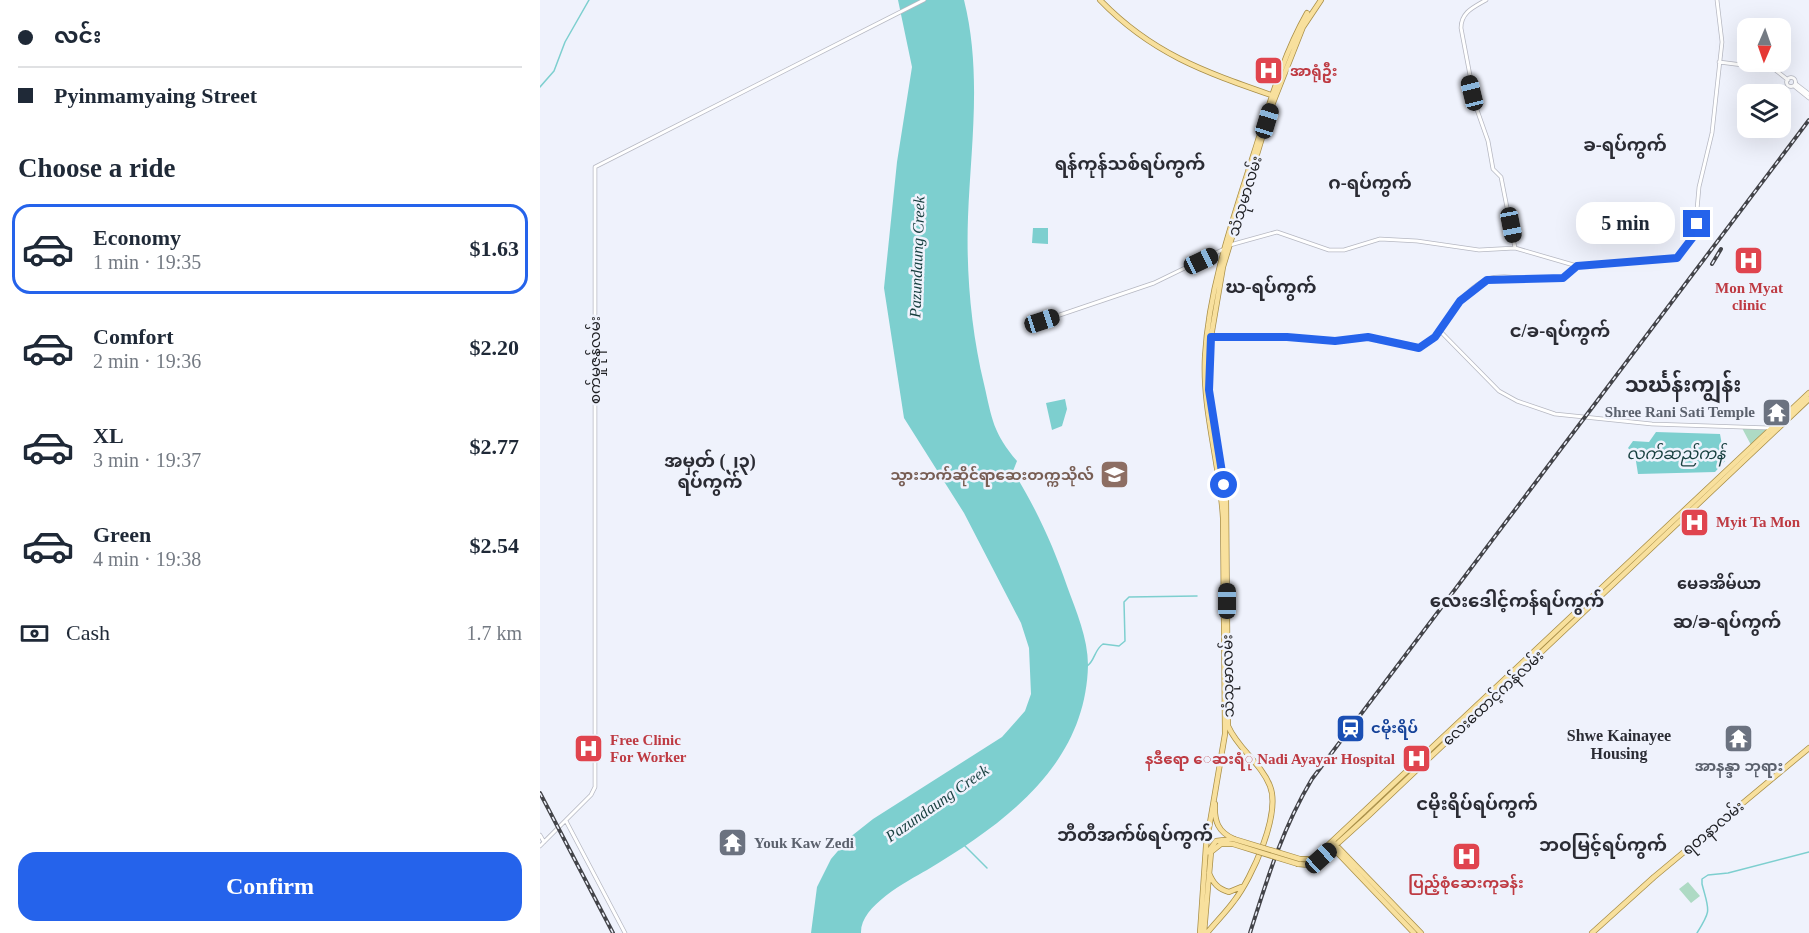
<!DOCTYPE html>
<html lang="en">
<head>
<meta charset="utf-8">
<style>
  :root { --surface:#fff; --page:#f6f6f7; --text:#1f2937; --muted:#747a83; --line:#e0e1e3; --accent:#2563eb }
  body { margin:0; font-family:"Times New Roman","Noto Sans Myanmar",serif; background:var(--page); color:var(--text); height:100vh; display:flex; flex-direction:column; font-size:22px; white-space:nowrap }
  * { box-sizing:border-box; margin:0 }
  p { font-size:20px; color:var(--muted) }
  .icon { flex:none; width:33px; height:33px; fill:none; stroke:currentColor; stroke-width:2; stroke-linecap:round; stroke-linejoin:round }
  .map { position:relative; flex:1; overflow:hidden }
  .side { display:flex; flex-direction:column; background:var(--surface); width:540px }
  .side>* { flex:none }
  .hud { display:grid; align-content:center; height:132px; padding:0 18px; background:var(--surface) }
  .needle { width:39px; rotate:182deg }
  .tools { position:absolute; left:1197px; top:18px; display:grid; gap:12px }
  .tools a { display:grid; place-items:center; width:54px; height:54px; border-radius:12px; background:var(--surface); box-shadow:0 6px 24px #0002; font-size:30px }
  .end { position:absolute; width:27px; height:27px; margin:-14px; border:8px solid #2563eb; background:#fff; box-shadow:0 0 0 3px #fff }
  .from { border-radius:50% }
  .bubble { position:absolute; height:42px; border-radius:18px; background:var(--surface); box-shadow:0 6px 24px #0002; font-size:20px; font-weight:700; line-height:42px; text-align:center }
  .car { position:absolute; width:18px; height:36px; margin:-18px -9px; border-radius:8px; box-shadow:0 0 4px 2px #0007; background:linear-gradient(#222 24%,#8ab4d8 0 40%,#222 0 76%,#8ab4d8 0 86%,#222 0) }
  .hud b { display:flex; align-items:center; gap:21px; height:57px; font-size:22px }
  .hud b+b { border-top:2px solid var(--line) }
  .hud i { width:15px; height:15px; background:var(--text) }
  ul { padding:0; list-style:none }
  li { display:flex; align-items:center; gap:18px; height:90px; margin:0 12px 9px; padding:0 6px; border:3px solid transparent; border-radius:18px }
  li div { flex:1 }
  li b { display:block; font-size:22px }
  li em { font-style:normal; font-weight:700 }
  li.selected { border-color:var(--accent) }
  li>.icon { width:54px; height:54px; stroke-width:1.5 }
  h2 { padding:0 18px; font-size:27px; line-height:72px }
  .pay { display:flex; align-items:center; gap:15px; height:66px; padding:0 18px; font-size:22px }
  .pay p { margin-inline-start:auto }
  .primary-button { display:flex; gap:12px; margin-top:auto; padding:12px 18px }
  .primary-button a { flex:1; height:69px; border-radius:18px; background:var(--accent); color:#fff; font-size:24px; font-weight:700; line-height:69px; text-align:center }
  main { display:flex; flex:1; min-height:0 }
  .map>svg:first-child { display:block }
</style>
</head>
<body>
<main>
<section class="side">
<div class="hud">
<b><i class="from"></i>လင်း</b>
<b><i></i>Pyinmamyaing Street</b>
</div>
<h2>Choose a ride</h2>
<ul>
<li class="selected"><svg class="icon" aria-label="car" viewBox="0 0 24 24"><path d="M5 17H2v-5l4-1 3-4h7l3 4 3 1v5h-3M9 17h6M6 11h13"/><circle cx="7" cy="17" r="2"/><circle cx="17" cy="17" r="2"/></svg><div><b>Economy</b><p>1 min · 19:35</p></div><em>$1.63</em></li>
<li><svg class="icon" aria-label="car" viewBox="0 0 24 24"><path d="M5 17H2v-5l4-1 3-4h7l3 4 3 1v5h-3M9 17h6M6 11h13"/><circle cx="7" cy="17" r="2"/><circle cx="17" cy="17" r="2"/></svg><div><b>Comfort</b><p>2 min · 19:36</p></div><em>$2.20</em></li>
<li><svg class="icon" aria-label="car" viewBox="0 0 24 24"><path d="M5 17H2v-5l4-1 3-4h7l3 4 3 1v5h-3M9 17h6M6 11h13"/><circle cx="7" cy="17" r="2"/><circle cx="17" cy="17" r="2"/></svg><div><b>XL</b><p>3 min · 19:37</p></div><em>$2.77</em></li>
<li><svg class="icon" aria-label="car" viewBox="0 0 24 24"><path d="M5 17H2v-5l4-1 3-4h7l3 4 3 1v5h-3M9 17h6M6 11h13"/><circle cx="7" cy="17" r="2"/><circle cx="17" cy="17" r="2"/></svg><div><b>Green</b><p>4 min · 19:38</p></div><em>$2.54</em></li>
</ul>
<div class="pay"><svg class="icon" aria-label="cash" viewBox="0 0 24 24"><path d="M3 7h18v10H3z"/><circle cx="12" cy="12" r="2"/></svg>Cash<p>1.7 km</p></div>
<div class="primary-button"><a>Confirm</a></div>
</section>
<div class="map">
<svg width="1269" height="933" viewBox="0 0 1269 933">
  <rect width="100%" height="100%" fill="#eff2fc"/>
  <path fill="#aedac4" d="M1202,428L1227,429L1211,445Z
    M1148,882L1160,896L1151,903L1139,889Z"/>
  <path fill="#7dcfcf" d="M358,0H424C442,72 431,144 428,217C426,272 431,330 444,384C452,419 453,433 477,461L473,471C496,508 513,545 527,586C536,611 548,638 548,665C546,765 465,823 387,870C366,882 320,906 321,933H271L277,887L291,859L309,838L333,819L462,737L485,711L491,694L489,648L481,623L424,513L364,418L344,288L357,162L372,67Z
    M493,228H508V244L492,243Z
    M525,399L527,409L522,426L512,430L506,403Z
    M1116,432L1180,434L1185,461L1175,472L1098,474L1095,455L1088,448L1093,441L1109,442Z"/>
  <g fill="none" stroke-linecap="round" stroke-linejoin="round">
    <path stroke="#7dcfcf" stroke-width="1.5" d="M0,87L14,71L25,42L49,0
      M547,666C555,661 554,650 563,644L579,646L585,641L584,602L589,597L657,596
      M424,845L447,868
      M1157,933C1172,909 1169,911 1162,884V879L1168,875L1188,873L1269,852"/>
    <defs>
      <path id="minor" d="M946,0C934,7 921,12 921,28L936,107L948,141L953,169L961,177L975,248
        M1179,62L1234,69L1248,80
        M1246.5 82a4.5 4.5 0 1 1 9 0a4.5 4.5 0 1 1-9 0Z
        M1256,84L1269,94
        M1254,86L1269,98
        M690,245L737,232L789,250H804L840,239L877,241L939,250L975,248L1037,266L1136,258L1155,232L1159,187L1172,133L1182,42L1177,0
        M502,321L614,283L684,249
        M900,331L959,391L977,401L1015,414L1112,424L1230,428
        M670,337H747L795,341L828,337L879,348C910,333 914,292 948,279C973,270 1019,293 1037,266
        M26,821L85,933
        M0,835L4,842
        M0,846L51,795L55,787V167L384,0"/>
      <path id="major" d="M560,0C612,54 665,72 734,96
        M675,804C674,821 678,832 694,839
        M794,843L881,933
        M791,846L874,933
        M668,852L676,841L692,839
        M760,859H771L785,848L1269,393
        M758,864L769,865L777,862L828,816L1269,399
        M669,873C673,883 678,889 689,892L701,887
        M660,933L666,846L685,734L683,518C680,464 662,410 665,356C669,287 693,219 714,153C729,106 742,57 767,13
        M664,933L671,852L681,844H693
        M667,933C676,922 686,912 694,901C712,878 741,814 730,786C721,763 698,749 688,726L686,495L669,390L671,337L683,267L731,108L763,27L781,0
        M1052,933L1114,877L1269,748"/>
    </defs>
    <use href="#minor" stroke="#b6b8c2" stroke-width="4.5"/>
    <use href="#major" stroke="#a98f48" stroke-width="6"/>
    <use href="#minor" stroke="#fff" stroke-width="3"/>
    <use href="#major" stroke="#f8e09d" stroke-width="4.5"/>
    <defs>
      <path id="rail" d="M1172,264L1181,249
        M0,793L73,933
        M710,933C727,879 743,827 772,779L1269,120"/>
    </defs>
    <use href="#rail" stroke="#434449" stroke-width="4"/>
    <use href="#rail" stroke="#eff2fc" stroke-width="1.5" stroke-dasharray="4.5" stroke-linecap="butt"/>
    <defs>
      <path id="major-bridge" d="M694,839L760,859
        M693,844L758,864"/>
    </defs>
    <use href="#major-bridge" stroke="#a98f48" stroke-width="6" stroke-linecap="butt"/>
    <use href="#major-bridge" stroke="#f8e09d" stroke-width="4.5"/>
  </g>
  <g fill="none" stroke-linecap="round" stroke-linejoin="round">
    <path stroke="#2563eb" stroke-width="8" d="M684,485L669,390L671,337H747L795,341L828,337L879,348L895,337L920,301L947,280L1023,278L1037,266L1137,258L1153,237L1157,224"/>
  </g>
  <defs>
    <symbol id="hospital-square" viewBox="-11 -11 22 22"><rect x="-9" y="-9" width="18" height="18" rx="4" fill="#e0444e" stroke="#eff2fc"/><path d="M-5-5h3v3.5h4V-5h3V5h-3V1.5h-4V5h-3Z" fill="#fff"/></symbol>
    <symbol id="temple-square" viewBox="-11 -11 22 22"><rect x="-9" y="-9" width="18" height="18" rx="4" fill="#6b7280" stroke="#eff2fc"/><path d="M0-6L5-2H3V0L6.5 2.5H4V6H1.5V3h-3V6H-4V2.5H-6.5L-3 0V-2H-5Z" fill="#fff"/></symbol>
    <symbol id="university-square" viewBox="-11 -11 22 22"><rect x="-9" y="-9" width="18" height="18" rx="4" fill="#8d6e63" stroke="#eff2fc"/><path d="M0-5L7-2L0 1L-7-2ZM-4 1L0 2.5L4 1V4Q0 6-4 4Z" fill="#fff"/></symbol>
    <symbol id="station-square" viewBox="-11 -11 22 22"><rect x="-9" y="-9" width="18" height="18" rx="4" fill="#1a4fb4" stroke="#eff2fc"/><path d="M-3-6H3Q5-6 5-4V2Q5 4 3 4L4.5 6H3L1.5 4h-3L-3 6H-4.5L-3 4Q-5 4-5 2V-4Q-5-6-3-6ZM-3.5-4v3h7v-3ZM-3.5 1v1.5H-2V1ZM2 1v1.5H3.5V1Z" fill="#fff"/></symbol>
  </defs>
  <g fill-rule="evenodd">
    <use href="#hospital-square" x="712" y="54" width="33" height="33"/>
    <use href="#hospital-square" x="1192" y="244" width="33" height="33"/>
    <use href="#temple-square" x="1220" y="396" width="33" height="33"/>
    <use href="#university-square" x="558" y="458" width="33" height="33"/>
    <use href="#hospital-square" x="1138" y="506" width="33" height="33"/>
    <use href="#station-square" x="794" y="712" width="33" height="33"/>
    <use href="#temple-square" x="1182" y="722" width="33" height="33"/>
    <use href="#hospital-square" x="32" y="732" width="33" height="33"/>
    <use href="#hospital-square" x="860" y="742" width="33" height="33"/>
    <use href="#temple-square" x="176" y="826" width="33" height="33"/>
    <use href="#hospital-square" x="910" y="840" width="33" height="33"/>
  </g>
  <g text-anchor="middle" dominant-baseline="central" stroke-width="5" stroke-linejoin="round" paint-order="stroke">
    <g font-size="15" font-weight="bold" fill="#be3a42" stroke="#eff2fc" text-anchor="start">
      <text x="750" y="71">အာရုံဦး</text>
      <text x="1209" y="288" text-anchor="middle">Mon Myat<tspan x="1209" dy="17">clinic</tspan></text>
      <text x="1176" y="522">Myit Ta Mon</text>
      <text x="70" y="740">Free Clinic<tspan x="70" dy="17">For Worker</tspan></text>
      <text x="855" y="759" text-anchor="end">နဒီဧရာ ေဆးရံု Nadi Ayayar Hospital</text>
      <text x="926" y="883" text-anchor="middle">ပြည့်စုံဆေးကုခန်း</text>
    </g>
    <g font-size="15" fill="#1e1f23" stroke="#eff2fc">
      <text transform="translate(705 196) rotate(-73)">သံသုမာလမ်း</text>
      <text transform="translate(55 360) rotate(-90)">စက်မှုဇုန်လမ်း</text>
      <text transform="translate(688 676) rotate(-91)">သံသုမာလမ်း</text>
      <text transform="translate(953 698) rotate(-43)">လေးထောင့်ကန်လမ်း</text>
      <text transform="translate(1173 828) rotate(-40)">ရတနာလမ်း</text>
    </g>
    <g font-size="15" font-weight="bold" fill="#5b616d" stroke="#eff2fc" text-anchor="end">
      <text x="1215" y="412">Shree Rani Sati Temple</text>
      <text x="1199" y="766" text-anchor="middle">အာနန္ဒာ ဘုရား</text>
      <text x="214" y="843" text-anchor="start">Youk Kaw Zedi</text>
    </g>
    <g font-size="15" font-weight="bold" fill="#785e54" stroke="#eff2fc" text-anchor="end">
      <text x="554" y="475">သွားဘက်‌ဆိုင်ရာဆေးတက္ကသိုလ်</text>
    </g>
    <g font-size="15" font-weight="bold" fill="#164399" stroke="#eff2fc" text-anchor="start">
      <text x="831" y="728">ငမိုးရိပ်</text>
    </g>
    <g font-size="16" font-style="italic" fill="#163e3e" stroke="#eff2fc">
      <text transform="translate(377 257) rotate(-88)">Pazundaung Creek</text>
      <text x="1136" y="453">လက်ဆည်ကန်</text>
      <text transform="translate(397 803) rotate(-35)">Pazundaung Creek</text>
    </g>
    <g font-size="16" font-weight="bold" fill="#2b2c34" stroke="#eff2fc">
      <text x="1179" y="583">မေခအိမ်ယာ</text>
      <text x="1079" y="735">Shwe Kainayee<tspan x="1079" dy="18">Housing</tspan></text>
    </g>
    <g font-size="18" font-weight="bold" fill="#2b2c34" stroke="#eff2fc">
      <text x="1085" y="145">ခ-ရပ်ကွက်</text>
      <text x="590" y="164">ရန်ကုန်သစ်ရပ်ကွက်</text>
      <text x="830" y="183">ဂ-ရပ်ကွက်</text>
      <text x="731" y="287">ဃ-ရပ်ကွက်</text>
      <text x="1020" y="331">င/ခ-ရပ်ကွက်</text>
      <text x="170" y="461">အမှတ် (၂၃)<tspan x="170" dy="21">ရပ်ကွက်</tspan></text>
      <text x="977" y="601">လေးဒေါင့်ကန်ရပ်ကွက်</text>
      <text x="1187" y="622">ဆ/ခ-ရပ်ကွက်</text>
      <text x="937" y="804">ငမိုးရိပ်ရပ်ကွက်</text>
      <text x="595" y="835">ဘီတီအက်ဖ်ရပ်ကွက်</text>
      <text x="1063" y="845">ဘဝမြင့်ရပ်ကွက်</text>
    </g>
    <g font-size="21" font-weight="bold" fill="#2b2c34" stroke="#eff2fc">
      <text x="1143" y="385">သင်္ဃန်းကျွန်း</text>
    </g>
  </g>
</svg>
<div class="tools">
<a><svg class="needle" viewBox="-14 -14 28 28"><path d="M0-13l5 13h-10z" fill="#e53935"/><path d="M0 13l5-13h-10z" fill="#747a83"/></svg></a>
<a><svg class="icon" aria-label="layers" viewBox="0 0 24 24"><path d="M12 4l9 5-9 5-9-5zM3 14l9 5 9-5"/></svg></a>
</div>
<i class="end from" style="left:684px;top:485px"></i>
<i class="end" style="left:1157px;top:224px"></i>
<div class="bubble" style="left:1036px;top:202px;width:99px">5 min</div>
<i class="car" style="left:932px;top:93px;rotate:346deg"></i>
<i class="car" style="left:727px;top:121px;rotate:17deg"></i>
<i class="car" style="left:971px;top:225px;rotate:169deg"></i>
<i class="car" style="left:661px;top:261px;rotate:65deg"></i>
<i class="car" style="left:502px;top:321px;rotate:72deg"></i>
<i class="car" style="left:687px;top:601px;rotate:0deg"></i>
<i class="car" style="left:781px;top:858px;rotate:48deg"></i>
</div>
</main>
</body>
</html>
